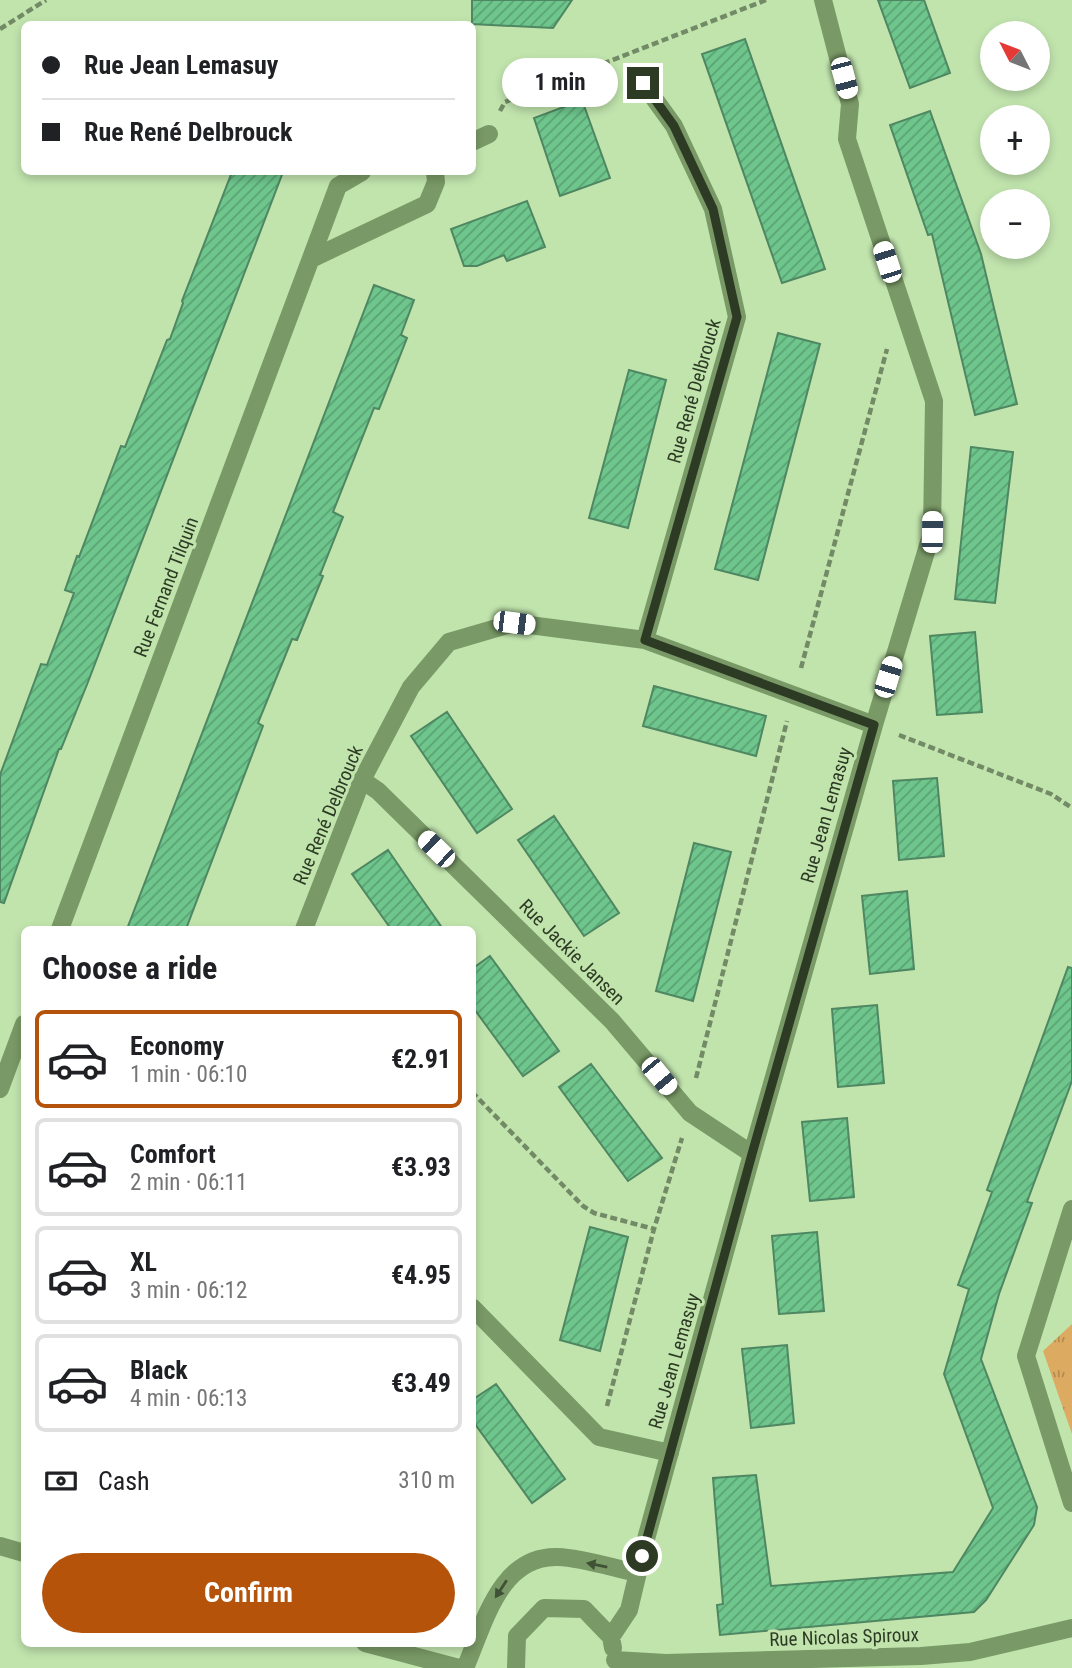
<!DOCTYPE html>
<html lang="en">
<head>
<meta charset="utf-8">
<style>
  :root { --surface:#fff; --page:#f2f2f2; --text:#202124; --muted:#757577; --line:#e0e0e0; --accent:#b45309 }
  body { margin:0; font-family:"Roboto Condensed",sans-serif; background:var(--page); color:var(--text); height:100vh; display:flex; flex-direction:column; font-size:26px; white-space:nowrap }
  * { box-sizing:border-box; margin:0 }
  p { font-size:23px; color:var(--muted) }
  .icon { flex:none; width:38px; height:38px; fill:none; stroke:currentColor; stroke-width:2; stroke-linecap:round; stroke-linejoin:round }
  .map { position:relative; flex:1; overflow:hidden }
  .panel { position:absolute; left:21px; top:926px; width:455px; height:721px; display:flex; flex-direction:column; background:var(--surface); border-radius:10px; box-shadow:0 4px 10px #0003 }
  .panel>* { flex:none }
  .top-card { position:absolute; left:21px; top:21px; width:455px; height:154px; border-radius:10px; box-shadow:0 4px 10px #0003; display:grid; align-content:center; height:154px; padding:0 21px; background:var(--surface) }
  .needle { width:46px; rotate:312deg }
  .fabs { position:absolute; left:980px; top:21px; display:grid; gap:14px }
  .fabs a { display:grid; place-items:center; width:70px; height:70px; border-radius:50%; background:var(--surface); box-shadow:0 4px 10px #0003; font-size:35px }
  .end { position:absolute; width:32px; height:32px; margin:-16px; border:9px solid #2d3b25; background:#fff; box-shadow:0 0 0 4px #fff }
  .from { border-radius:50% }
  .bubble { position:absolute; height:49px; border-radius:24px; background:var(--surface); box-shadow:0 4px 10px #0003; font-size:23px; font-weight:700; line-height:49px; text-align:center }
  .car { position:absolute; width:21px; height:42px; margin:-21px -10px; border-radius:9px; box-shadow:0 0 5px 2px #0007; background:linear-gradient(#fff 24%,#345 0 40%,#fff 0 76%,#345 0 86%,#fff 0) }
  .top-card b { display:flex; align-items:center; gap:24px; height:66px; font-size:26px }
  .top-card b+b { border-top:2px solid var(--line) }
  .top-card i { width:18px; height:18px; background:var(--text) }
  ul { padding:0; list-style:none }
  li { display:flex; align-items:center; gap:21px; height:98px; margin:0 14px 10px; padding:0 7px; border:4px solid var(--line); border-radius:10px }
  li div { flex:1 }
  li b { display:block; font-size:26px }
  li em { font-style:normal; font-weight:700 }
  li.current { border-color:var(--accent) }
  li>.icon { width:63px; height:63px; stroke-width:1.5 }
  h2 { padding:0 21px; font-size:32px; line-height:84px }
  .pay { display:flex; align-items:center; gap:18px; height:77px; padding:0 21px; font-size:26px }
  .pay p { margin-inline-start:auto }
  .cta { display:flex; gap:14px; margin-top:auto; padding:14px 21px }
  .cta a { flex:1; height:80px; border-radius:42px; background:var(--accent); color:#fff; font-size:28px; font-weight:700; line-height:80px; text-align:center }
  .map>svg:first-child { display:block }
</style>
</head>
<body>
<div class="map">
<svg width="1072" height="1668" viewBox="0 0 1072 1668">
  <defs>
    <pattern id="park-tufts" width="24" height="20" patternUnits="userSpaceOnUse" patternTransform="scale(1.75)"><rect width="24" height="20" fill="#ddaa62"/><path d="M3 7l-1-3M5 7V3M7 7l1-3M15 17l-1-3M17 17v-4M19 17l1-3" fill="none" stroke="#b48c51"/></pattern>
    <pattern id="building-hatch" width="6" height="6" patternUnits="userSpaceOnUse" patternTransform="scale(1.75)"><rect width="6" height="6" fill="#6ec68d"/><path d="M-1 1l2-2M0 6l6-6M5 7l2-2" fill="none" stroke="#5ba273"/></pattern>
  </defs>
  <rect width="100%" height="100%" fill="#c1e4ad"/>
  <path fill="url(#park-tufts)" d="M1072,1324V1434L1043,1351Z"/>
  <path fill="url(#building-hatch)" stroke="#4e8761" stroke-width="2" d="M472,0H572L553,28L472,24Z
    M878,0H924L950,73L910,88Z
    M745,39L825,269L782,283L702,54Z
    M582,100L610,178L560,196L534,118Z
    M930,111L981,254L1017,404L975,415L932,234L928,235L890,125Z
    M232,172H283L88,682L61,749H59L4,903L0,902V775L41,664L47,665L74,593L65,590L77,556L79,557L121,446L125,447L167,340L170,339L183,303L182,301Z
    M527,201L545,247L507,261L504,255L477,266H464L451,229Z
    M374,285L414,300L401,335L407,338L379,409L374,408L333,512L343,517L320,575L323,576L297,640L292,639L258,723L263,726L186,929H127Z
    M778,333L820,344L758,580L715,569Z
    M629,370L666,380L628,528L589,518Z
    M971,447L1013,452L995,603L955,599Z
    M975,632L982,712L937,715L930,636Z
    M654,686L766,716L756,756L643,726Z
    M447,712L512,809L477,833L411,736Z
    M937,778L944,856L899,860L893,781Z
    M554,816L619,913L584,936L518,840Z
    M694,843L731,852L693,1001L656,991Z
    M388,850L410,882L443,929H391L352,874Z
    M907,891L914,969L870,974L862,896Z
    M490,956L559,1051L523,1076L472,1006V969Z
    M1068,967L1072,968V1081L1027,1202L1032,1203L999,1294L981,1359L1037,1507L1034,1525L986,1600L974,1612L720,1635L717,1605L723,1604L713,1478L756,1475L771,1586L953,1572L993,1508L944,1374L969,1289L958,1285L992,1192L987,1190Z
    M877,1005L884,1083L838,1087L832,1009Z
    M591,1064L662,1158L628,1181L559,1087Z
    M847,1118L854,1197L810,1201L802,1122Z
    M590,1227L628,1237L600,1351L560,1340Z
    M817,1232L824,1311L779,1314L772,1236Z
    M787,1345L794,1423L751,1428L742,1349Z
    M496,1384L565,1479L532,1503L472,1420V1400Z"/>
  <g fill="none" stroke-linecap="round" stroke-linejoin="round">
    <path stroke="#728a65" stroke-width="4.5" stroke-dasharray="7 3.5" stroke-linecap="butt" d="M0,29L46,0
      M500,111L505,102L766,0
      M801,668L887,349
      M899,735L1051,794L1072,808
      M696,1078L787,721
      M472,1092L583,1206L594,1213L654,1229
      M607,1406L654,1229L682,1138"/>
    <path stroke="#799966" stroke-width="18" d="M643,83L674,126L713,209L737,317L645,640
      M472,142L489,134
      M311,259L427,204L436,182L435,172
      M362,780L378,791L612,1021L690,1113L752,1154
      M60,929L338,186L362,172
      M304,929L362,780L411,687L449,642L514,623L645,640L874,725
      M0,1089L24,1024
      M1072,1209L1026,1356L1072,1503
      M472,1307L599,1437L670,1453
      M0,1546L24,1553
      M611,1637L629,1610L646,1539L752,1154L874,725L932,532L934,401L847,139L850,104L823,0
      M365,1643L459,1668
      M615,1660L666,1663L921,1656L970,1652L1072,1628
      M465,1668C484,1625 499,1555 558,1557C583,1558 613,1568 637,1573
      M516,1668L517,1636L544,1608L584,1609L611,1637L613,1648"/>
  </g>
  <defs><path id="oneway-solid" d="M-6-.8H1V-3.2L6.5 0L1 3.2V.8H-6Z" transform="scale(1.75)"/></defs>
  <g fill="#405235">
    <use href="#oneway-solid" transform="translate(597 1565) rotate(-169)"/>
    <use href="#oneway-solid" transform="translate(501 1589) rotate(123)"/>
  </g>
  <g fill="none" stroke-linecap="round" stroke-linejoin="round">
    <path stroke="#2d3b25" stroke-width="9" d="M642,1556L752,1154L874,725L645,640L737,317L713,209L674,126L643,83"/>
  </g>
  <g text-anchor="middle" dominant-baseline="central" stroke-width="6" stroke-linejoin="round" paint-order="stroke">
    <g font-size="19" fill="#2d3b25" stroke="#c1e4ad">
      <text transform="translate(694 391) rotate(-74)">Rue René Delbrouck</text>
      <text transform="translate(166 587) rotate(-69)">Rue Fernand Tilquin</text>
      <text transform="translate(328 815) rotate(-67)">Rue René Delbrouck</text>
      <text transform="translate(826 815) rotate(-74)">Rue Jean Lemasuy</text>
      <text transform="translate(572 952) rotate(45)">Rue Jackie Jansen</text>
      <text transform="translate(674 1361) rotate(-74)">Rue Jean Lemasuy</text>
      <text transform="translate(844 1637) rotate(-2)">Rue Nicolas Spiroux</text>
    </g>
  </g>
</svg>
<div class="fabs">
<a><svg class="needle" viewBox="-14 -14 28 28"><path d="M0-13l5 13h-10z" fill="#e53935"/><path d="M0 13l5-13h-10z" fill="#757577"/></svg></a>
<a>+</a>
<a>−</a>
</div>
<i class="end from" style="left:642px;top:1556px"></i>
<i class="end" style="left:643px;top:83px"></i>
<div class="bubble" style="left:502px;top:58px;width:116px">1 min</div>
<i class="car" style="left:844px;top:78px;rotate:165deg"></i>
<i class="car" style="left:887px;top:262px;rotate:342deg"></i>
<i class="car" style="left:932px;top:532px;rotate:1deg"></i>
<i class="car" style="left:514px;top:623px;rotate:97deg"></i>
<i class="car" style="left:888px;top:677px;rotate:17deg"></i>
<i class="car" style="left:436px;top:849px;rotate:314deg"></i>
<i class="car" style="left:659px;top:1076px;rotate:140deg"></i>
<div class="top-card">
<b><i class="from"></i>Rue Jean Lemasuy</b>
<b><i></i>Rue René Delbrouck</b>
</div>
<section class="panel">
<h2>Choose a ride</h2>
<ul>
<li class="current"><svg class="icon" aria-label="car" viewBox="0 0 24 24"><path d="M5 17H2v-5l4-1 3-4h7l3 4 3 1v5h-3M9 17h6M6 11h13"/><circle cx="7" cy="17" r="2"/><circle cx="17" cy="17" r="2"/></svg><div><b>Economy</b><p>1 min · 06:10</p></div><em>€2.91</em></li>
<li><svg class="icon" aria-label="car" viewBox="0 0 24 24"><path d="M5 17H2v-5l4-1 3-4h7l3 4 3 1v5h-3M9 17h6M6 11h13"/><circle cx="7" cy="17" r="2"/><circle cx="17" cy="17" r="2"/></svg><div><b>Comfort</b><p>2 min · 06:11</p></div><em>€3.93</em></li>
<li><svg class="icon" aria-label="car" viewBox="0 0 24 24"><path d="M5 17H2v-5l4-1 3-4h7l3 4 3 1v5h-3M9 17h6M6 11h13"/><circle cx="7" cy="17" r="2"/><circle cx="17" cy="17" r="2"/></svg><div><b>XL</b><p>3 min · 06:12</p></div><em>€4.95</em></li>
<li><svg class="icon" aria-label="car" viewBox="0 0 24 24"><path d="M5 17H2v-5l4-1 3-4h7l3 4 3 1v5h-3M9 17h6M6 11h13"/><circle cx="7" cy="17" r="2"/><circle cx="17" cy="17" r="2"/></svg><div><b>Black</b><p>4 min · 06:13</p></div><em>€3.49</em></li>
</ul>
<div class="pay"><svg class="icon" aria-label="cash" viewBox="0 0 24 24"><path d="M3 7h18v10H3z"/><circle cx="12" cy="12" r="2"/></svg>Cash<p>310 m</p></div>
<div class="cta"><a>Confirm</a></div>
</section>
</div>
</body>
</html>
